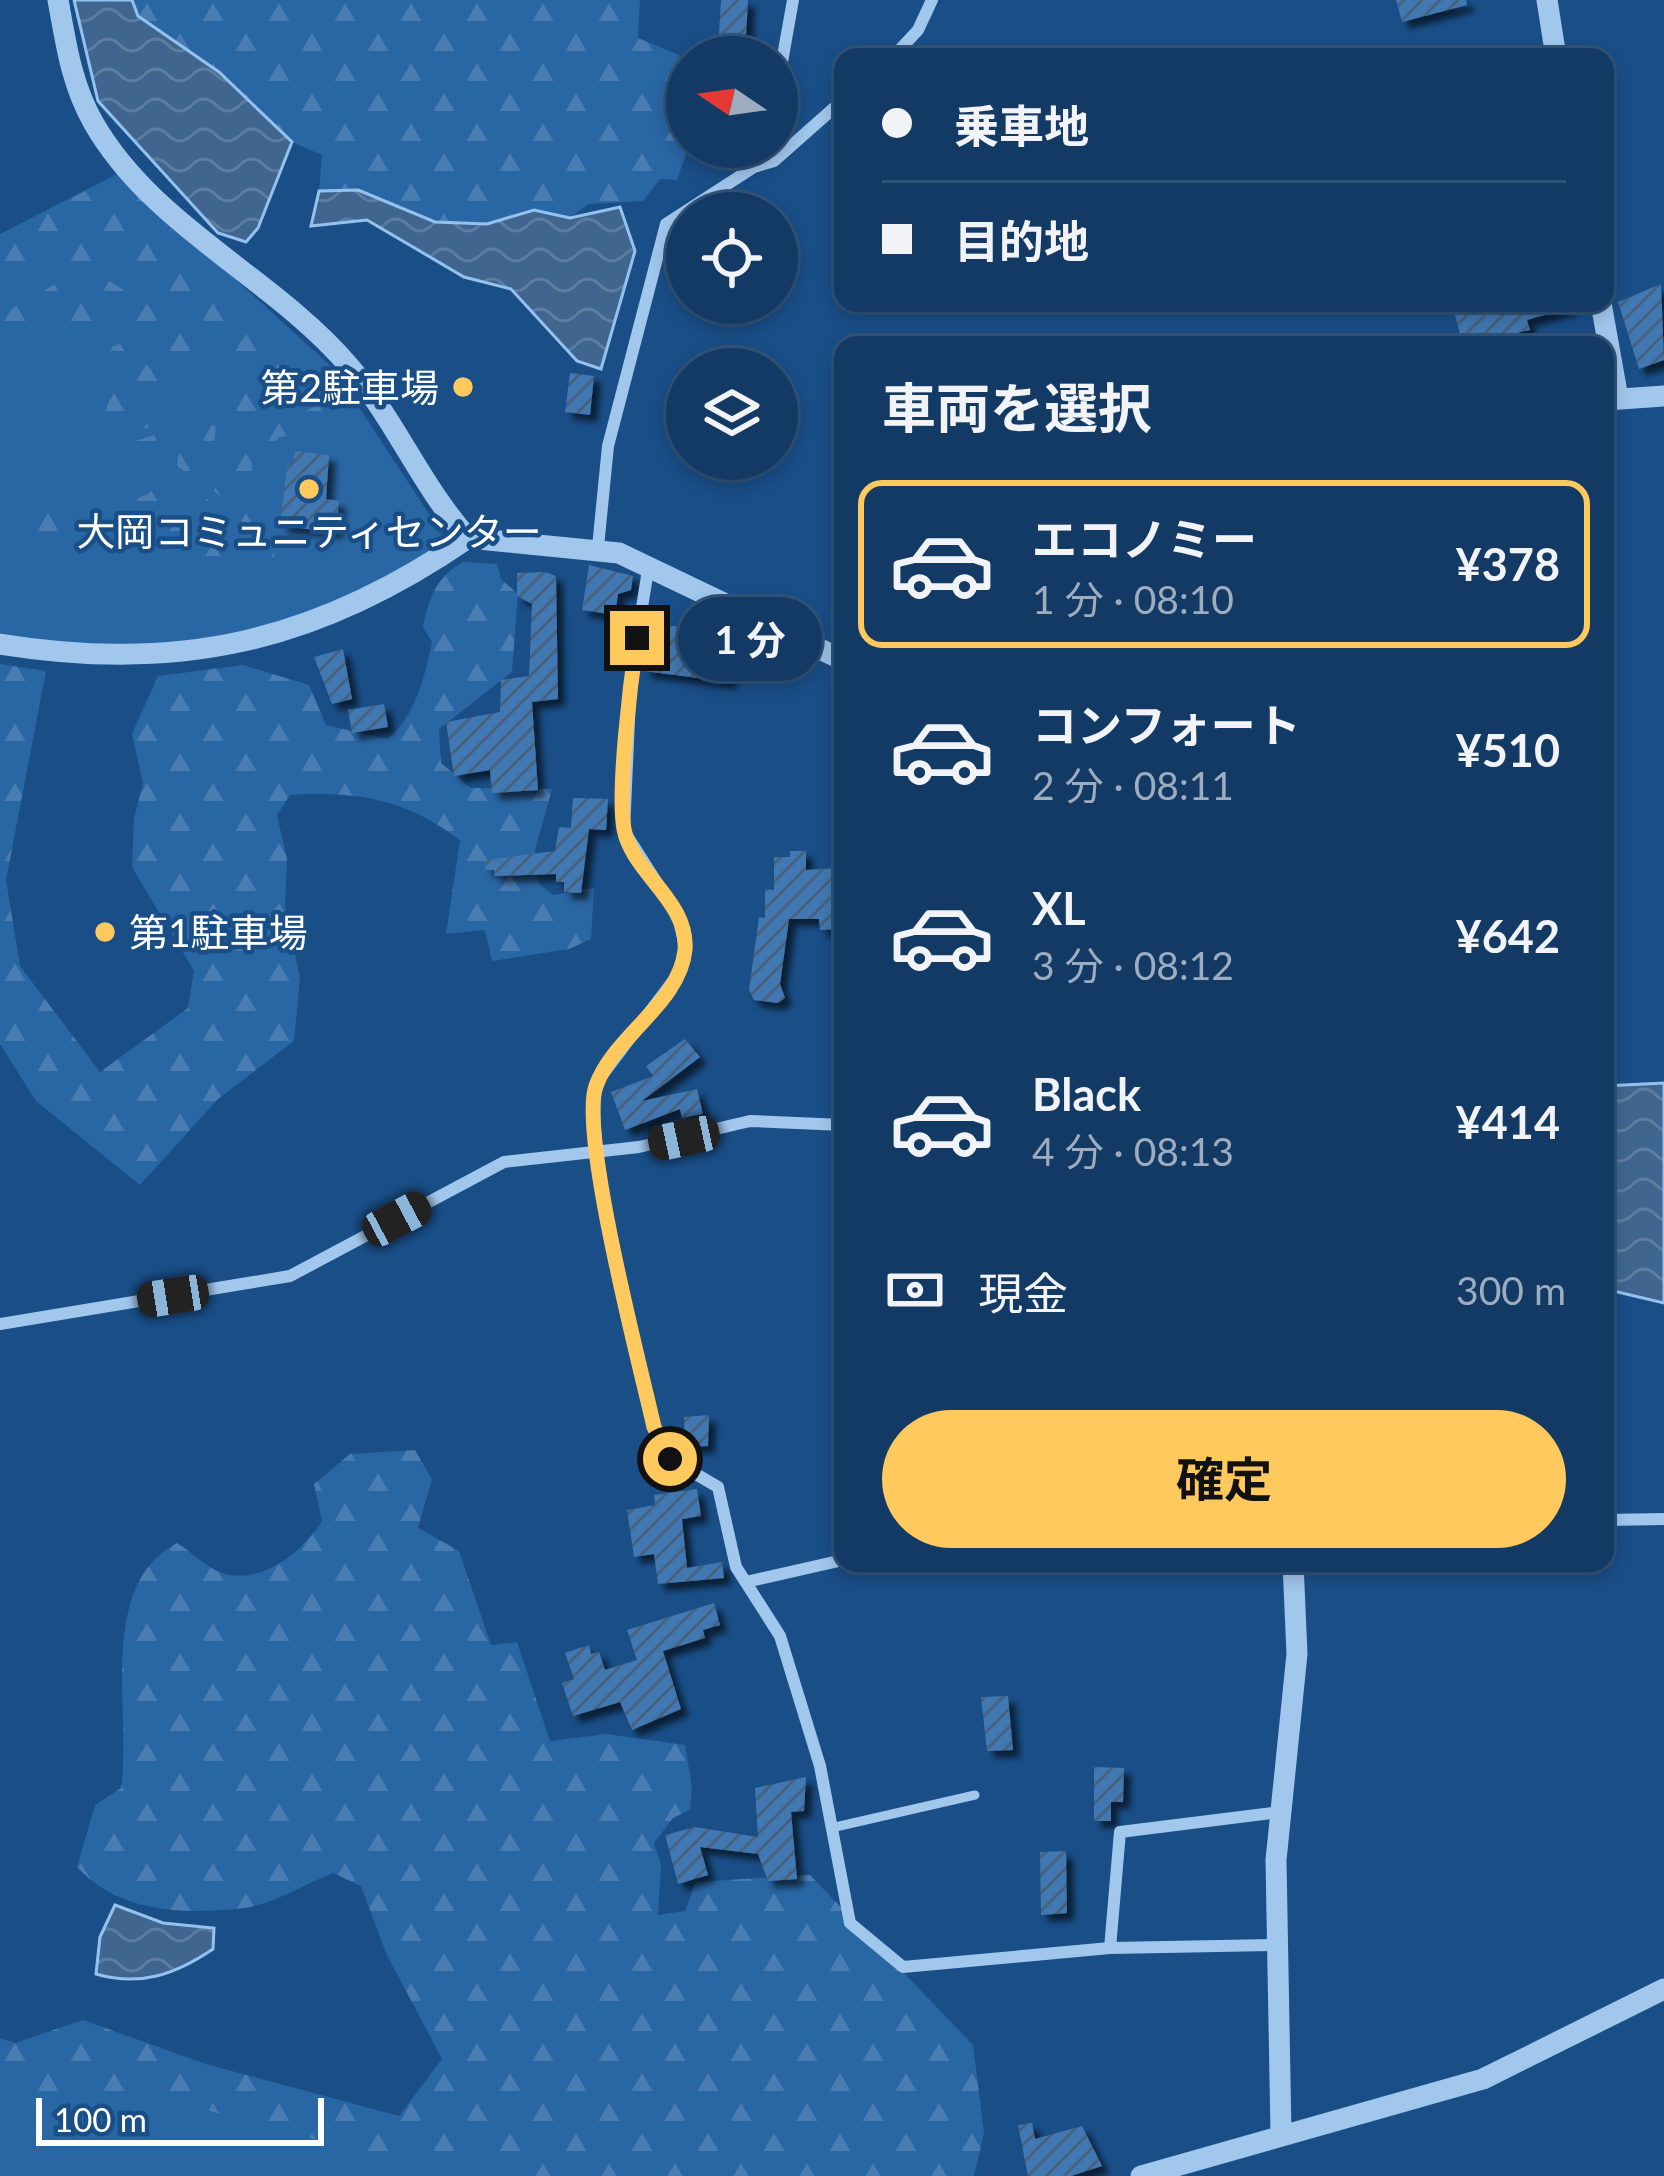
<!DOCTYPE html>
<html lang="ja">
<head>
<meta charset="utf-8">
<style>
  :root { --surface:#133a65; --page:#20456e; --text:#f1f3f6; --muted:#9dadbf; --line:#325479; --accent:#ffc95d }
  body { margin:0; font-family:Lato,"Noto Sans JP",sans-serif; background:var(--page); color:var(--text); height:100vh; display:flex; flex-direction:column; font-size:45px; white-space:nowrap }
  * { box-sizing:border-box; margin:0 }
  p { font-size:39px; color:var(--muted) }
  .icon { flex:none; width:66px; height:66px; fill:none; stroke:currentColor; stroke-width:2; stroke-linecap:round; stroke-linejoin:round }
  .map { position:relative; flex:1; overflow:hidden }
  .details { position:absolute; left:834px; top:336px; width:780px; height:1236px; display:flex; flex-direction:column; background:var(--surface); border-radius:24px; box-shadow:0 6px 18px #0003,0 0 0 3px var(--line) }
  .details>* { flex:none }
  .banner { position:absolute; left:834px; top:48px; width:780px; height:264px; border-radius:24px; box-shadow:0 6px 18px #0003,0 0 0 3px var(--line); display:grid; align-content:center; height:264px; padding:0 48px; background:var(--surface) }
  .needle { width:78px; rotate:283deg }
  .fabs { position:absolute; left:666px; top:36px; display:grid; gap:24px }
  .fabs a { display:grid; place-items:center; width:132px; height:132px; border-radius:50%; background:var(--surface); box-shadow:0 6px 18px #0003,0 0 0 3px var(--line); font-size:60px }
  .scale { position:absolute; left:36px; bottom:30px; width:288px; box-sizing:border-box; padding-left:12px; border:6px solid #fff; border-top:0; font-size:33px; line-height:42px; white-space:nowrap; color:#fff; -webkit-text-stroke:9px #194e87; paint-order:stroke }
  .end { position:absolute; width:54px; height:54px; margin:-27px; border:15px solid #ffc95d; background:#111; box-shadow:0 0 0 6px #111 }
  .from { border-radius:50% }
  .bubble { position:absolute; height:84px; border-radius:42px; background:var(--surface); box-shadow:0 6px 18px #0003,0 0 0 3px var(--line); font-size:39px; font-weight:700; line-height:84px; text-align:center }
  .car { position:absolute; width:36px; height:72px; margin:-36px -18px; border-radius:15px; box-shadow:0 0 9px 3px #0007; background:linear-gradient(#222 24%,#8ab4d8 0 40%,#222 0 76%,#8ab4d8 0 86%,#222 0) }
  .banner b { display:flex; align-items:center; gap:42px; height:114px; font-size:45px }
  .banner b+b { border-top:3px solid var(--line) }
  .banner i { width:30px; height:30px; background:var(--text) }
  ul { padding:0; list-style:none }
  li { display:flex; align-items:center; gap:36px; height:168px; margin:0 24px 18px; padding:0 24px; border:6px solid transparent; border-radius:24px }
  li div { flex:1 }
  li b { display:block; font-size:45px }
  li em { font-style:normal; font-weight:700 }
  li.active { border-color:var(--accent) }
  li>.icon { width:108px; height:108px; stroke-width:1.5 }
  h2 { padding:0 48px; font-size:54px; line-height:144px }
  .pay { display:flex; align-items:center; gap:30px; height:132px; padding:0 48px; font-size:45px }
  .pay p { margin-inline-start:auto }
  .button { display:flex; gap:24px; margin-top:auto; padding:24px 48px }
  .button a { flex:1; height:138px; border-radius:72px; background:var(--accent); color:#111; font-size:48px; font-weight:700; line-height:138px; text-align:center }
  .map>svg:first-child { display:block }
</style>
</head>
<body>
<div class="map">
<svg width="1664" height="2176" viewBox="0 0 1664 2176">
  <defs>
    <pattern id="forest-firs" width="22" height="20" patternUnits="userSpaceOnUse" patternTransform="scale(3)"><rect width="22" height="20" fill="#2966a4"/><path d="M5 1l3.5 6h-7zM16 11l3.5 6h-7z" fill="#497db2"/></pattern>
    <pattern id="water-waves" width="16" height="10" patternUnits="userSpaceOnUse" patternTransform="scale(3)"><rect width="16" height="10" fill="#406690"/><path d="M0 5q4-4 8 0t8 0" fill="none" stroke="#5d7da1"/></pattern>
    <pattern id="building-hatch" width="6" height="6" patternUnits="userSpaceOnUse" patternTransform="scale(3)"><rect width="6" height="6" fill="#4278b1"/><path d="M-1 1l2-2M0 6l6-6M5 7l2-2" fill="none" stroke="#47627e"/></pattern>
    <filter id="shadow"><feDropShadow dx="7" dy="7" stdDeviation="3" flood-color="#0009"/></filter>
  </defs>
  <rect width="100%" height="100%" fill="#194e87"/>
  <path fill="#2966a4" d="M119,173L334,369L444,537L442,543C309,639 159,660 0,633V234Z
    M0,2061L521,2147L529,2176H0Z"/>
  <path fill="url(#forest-firs)" d="M132,0H640L638,38L679,55L686,93L673,122L688,148L677,180L660,179L643,201L588,204L570,218L534,210L487,224L434,222L365,193L319,191L322,155L292,142L219,72L138,16Z
    M117,175L197,256L194,259L255,304L216,344L102,262L50,268L0,285V234Z
    M97,274L133,295L112,332L0,323V315L61,281Z
    M142,301L191,333L209,354L173,374L122,335Z
    M261,316L347,399L307,395Z
    M254,327L301,400L252,423L229,416L236,411L246,372L234,348Z
    M120,344L167,381L168,422L123,434L104,416L109,400L89,389L113,346Z
    M318,405L337,410L341,429L279,437C254,476 259,516 275,557L200,556L240,524L257,481L264,430Z
    M216,425L211,472L202,484L177,466L180,429Z
    M170,430C177,461 154,488 123,493L129,443Z
    M226,430L255,435L251,477L236,510L214,491L224,467Z
    M170,474L198,495L169,517L125,538L119,535L120,505L148,494Z
    M207,499L233,518L178,555L146,544V537L181,522Z
    M0,503H101L107,541L44,548L0,518Z
    M463,562L497,564L501,579L518,594L512,672L439,729L441,763L471,788L552,789L535,850L538,883L553,895L594,888L591,939L569,949L492,961L485,930L446,934L460,840C405,799 357,791 290,795L277,815L287,859L285,907L300,978L294,1041L218,1099L140,1185L36,1101L0,1044V664L46,671L6,880L20,966L100,1072L188,1008L194,971L132,867L134,818L143,783L132,734L158,676L243,665L309,685L326,725L387,739C415,718 425,676 432,642L423,627C429,598 436,577 463,562Z
    M415,1450L432,1479L418,1528L459,1551L491,1645L517,1642L550,1741L606,1734L685,1745L692,1787L690,1810L673,1818L654,1843L661,1865L658,1915L685,1911L696,1882L810,1875L973,2045L984,2133L974,2176H509L498,2164L355,2150L169,2100L81,2088L12,2097L0,2090V2038L15,2043L83,2020L206,2064L399,2116L442,2059L386,1953L361,1886L333,1873C306,1884 273,1904 244,1908C185,1915 119,1913 77,1867L95,1805L121,1788C132,1715 96,1585 177,1543C190,1551 203,1564 217,1571C257,1589 302,1553 322,1521L314,1484L350,1454Z"/>
  <path fill="url(#water-waves)" stroke="#94c2ef" stroke-width="3" d="M74,0H132L138,16L219,72L292,142L258,228L246,242L218,233L98,101Z
    M358,190L435,222L487,224L534,210L570,218L620,207L635,251L601,369L577,361L511,289L464,277L367,220L311,226L319,191Z
    M1664,1083V1303L1605,1289V1086Z
    M115,1905L163,1923L214,1928L213,1949C176,1974 141,1987 96,1974L100,1937Z"/>
  <path fill="url(#building-hatch)" filter="url(#shadow)" d="M721,0H748L746,35L719,34Z
    M1396,0H1466L1467,5L1402,22Z
    M1661,284L1664,360L1639,369L1618,302Z
    M1501,303H1570V308L1527,320L1530,330L1463,345L1454,312Z
    M570,373L594,376L590,415L565,412Z
    M295,451L329,455L326,499L339,501L336,532L280,526L287,465L293,466Z
    M589,565L633,576L631,590L618,594L615,615L582,610Z
    M545,572L556,576L558,699L532,702L538,790L492,793L490,770L454,776L446,722L500,712L501,680L529,676L532,604L517,596V573Z
    M650,623L735,634L729,682L644,671Z
    M343,649L352,699L332,704L314,657Z
    M384,704L388,727L352,733L348,710Z
    M573,798L608,799L606,830L589,829L581,893L564,892V882H556V874L494,876V870H485V860L555,851L559,827L571,828Z
    M790,851H806V870L837,868L840,929L820,930L819,919H789L780,984L785,998L778,1003L754,1000L749,990L759,917L765,918V889L774,890V857H790Z
    M685,1039L700,1057L642,1101L697,1089L703,1114L682,1118L680,1109L625,1130L611,1092L653,1076L646,1066Z
    M709,1415L708,1446L685,1447L684,1417Z
    M697,1489L701,1516L682,1519L687,1568L722,1562L724,1578L658,1584L654,1554L634,1557L627,1510L655,1505L654,1495Z
    M714,1603L720,1625L703,1630L705,1638L663,1651L681,1709L632,1730L620,1702L573,1716L562,1683L574,1679L565,1653L589,1645L591,1654L599,1652L605,1670L637,1660L627,1630Z
    M1008,1696L1013,1750L987,1751L981,1697Z
    M1094,1767L1124,1768L1123,1802H1111V1821H1094Z
    M806,1777L804,1811L791,1812L797,1879L768,1881L758,1854L700,1847L708,1875L678,1884L665,1835L695,1827L758,1837L755,1788Z
    M1066,1851L1067,1913L1041,1915L1040,1852Z
    M1032,2123L1035,2139L1082,2126L1102,2166L1071,2176H1028L1018,2125Z"/>
  <g fill="none" stroke-linecap="round" stroke-linejoin="round">
    <path stroke="#a1c7ed" stroke-width="9" d="M831,1828L975,1795"/>
    <path stroke="#a1c7ed" stroke-width="12" d="M893,57L918,30L932,0
      M777,90L793,0
      M754,167L760,147
      M598,547L608,446L666,224L754,167L774,161L843,100
      M649,564L631,675L624,831L678,916L685,947L679,973L597,1082C582,1139 639,1381 660,1445L670,1459L718,1487L736,1567L780,1636L820,1766L850,1923L903,1967L1110,1948L1277,1945
      M0,1324L290,1276L504,1162L639,1147L750,1121L843,1125
      M1605,1520L1664,1519
      M746,1582L843,1560
      M1110,1948L1120,1832L1280,1812"/>
    <path stroke="#a1c7ed" stroke-width="21" d="M58,0C66,43 71,83 93,122C152,226 273,277 349,366C395,419 421,486 468,538L619,553L843,660
      M1547,0L1556,57
      M1601,303L1618,398
      M1606,400L1664,396
      M0,644C179,673 317,642 468,538
      M1281,2134L1276,1860L1297,1654L1293,1563
      M1141,2176L1483,2079L1664,1989"/>
  </g>
  <g fill="none" stroke-linecap="round" stroke-linejoin="round">
    <path stroke="#ffc95d" stroke-width="15" d="M637,638C631,679 617,790 624,829C632,873 689,901 685,950C680,1003 613,1037 596,1086C579,1133 640,1365 654,1427L670,1459"/>
  </g>
  <g fill="#ffc95d" stroke="#194e87" stroke-width="4.5">
    <circle cx="463" cy="387" r="12"/>
    <circle cx="309" cy="489" r="12"/>
    <circle cx="105" cy="932" r="12"/>
  </g>
  <g text-anchor="middle" dominant-baseline="central" stroke-width="9" stroke-linejoin="round" paint-order="stroke">
    <g font-size="39" fill="#fff" stroke="#194e87" text-anchor="end">
      <text x="439" y="387">第2駐車場</text>
      <text x="309" y="531" text-anchor="middle">大岡コミュニティセンター</text>
      <text x="129" y="932" text-anchor="start">第1駐車場</text>
    </g>
  </g>
</svg>
<div class="fabs">
<a><svg class="needle" viewBox="-14 -14 28 28"><path d="M0-13l5 13h-10z" fill="#e53935"/><path d="M0 13l5-13h-10z" fill="#9dadbf"/></svg></a>
<a><svg class="icon" aria-label="locate" viewBox="0 0 24 24"><circle cx="12" cy="12" r="6"/><path d="M12 2v4M12 18v4M2 12h4M18 12h4"/></svg></a>
<a><svg class="icon" aria-label="layers" viewBox="0 0 24 24"><path d="M12 4l9 5-9 5-9-5zM3 14l9 5 9-5"/></svg></a>
</div>
<div class="scale">100 m</div>
<i class="end from" style="left:670px;top:1459px"></i>
<i class="end" style="left:637px;top:638px"></i>
<div class="bubble" style="left:678px;top:597px;width:144px">1 分</div>
<i class="car" style="left:684px;top:1138px;rotate:258deg"></i>
<i class="car" style="left:397px;top:1219px;rotate:62deg"></i>
<i class="car" style="left:173px;top:1296px;rotate:261deg"></i>
<div class="banner">
<b><i class="from"></i>乗車地</b>
<b><i></i>目的地</b>
</div>
<section class="details">
<h2>車両を選択</h2>
<ul>
<li class="active"><svg class="icon" aria-label="car" viewBox="0 0 24 24"><path d="M5 17H2v-5l4-1 3-4h7l3 4 3 1v5h-3M9 17h6M6 11h13"/><circle cx="7" cy="17" r="2"/><circle cx="17" cy="17" r="2"/></svg><div><b>エコノミー</b><p>1 分 · 08:10</p></div><em>¥378</em></li>
<li><svg class="icon" aria-label="car" viewBox="0 0 24 24"><path d="M5 17H2v-5l4-1 3-4h7l3 4 3 1v5h-3M9 17h6M6 11h13"/><circle cx="7" cy="17" r="2"/><circle cx="17" cy="17" r="2"/></svg><div><b>コンフォート</b><p>2 分 · 08:11</p></div><em>¥510</em></li>
<li><svg class="icon" aria-label="car" viewBox="0 0 24 24"><path d="M5 17H2v-5l4-1 3-4h7l3 4 3 1v5h-3M9 17h6M6 11h13"/><circle cx="7" cy="17" r="2"/><circle cx="17" cy="17" r="2"/></svg><div><b>XL</b><p>3 分 · 08:12</p></div><em>¥642</em></li>
<li><svg class="icon" aria-label="car" viewBox="0 0 24 24"><path d="M5 17H2v-5l4-1 3-4h7l3 4 3 1v5h-3M9 17h6M6 11h13"/><circle cx="7" cy="17" r="2"/><circle cx="17" cy="17" r="2"/></svg><div><b>Black</b><p>4 分 · 08:13</p></div><em>¥414</em></li>
</ul>
<div class="pay"><svg class="icon" aria-label="cash" viewBox="0 0 24 24"><path d="M3 7h18v10H3z"/><circle cx="12" cy="12" r="2"/></svg>現金<p>300 m</p></div>
<div class="button"><a>確定</a></div>
</section>
</div>
</body>
</html>
